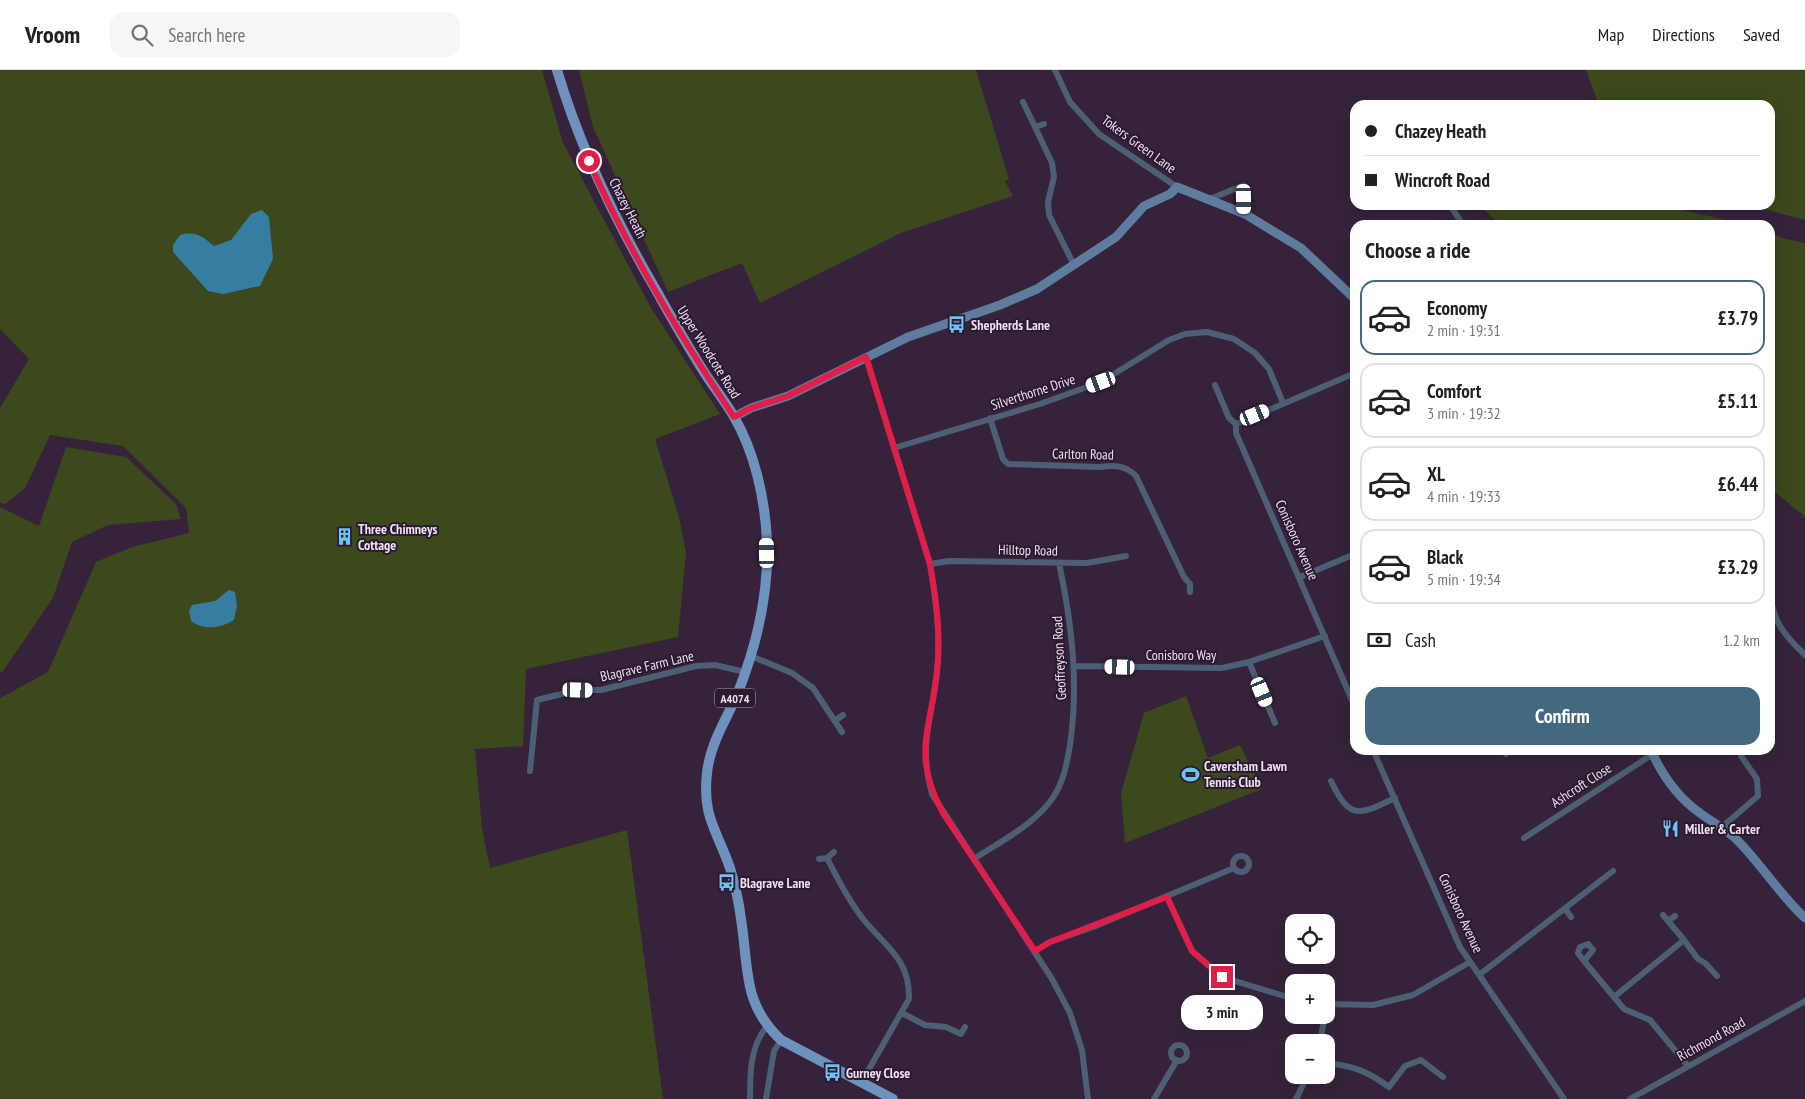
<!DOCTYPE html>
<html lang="en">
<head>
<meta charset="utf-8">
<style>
  :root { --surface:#fff; --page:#f6f6f6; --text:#202124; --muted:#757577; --line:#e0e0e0; --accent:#436981 }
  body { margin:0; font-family:"PT Sans Narrow",sans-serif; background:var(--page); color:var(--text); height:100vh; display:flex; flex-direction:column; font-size:19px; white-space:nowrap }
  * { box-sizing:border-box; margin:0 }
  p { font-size:16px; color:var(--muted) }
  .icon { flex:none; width:28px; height:28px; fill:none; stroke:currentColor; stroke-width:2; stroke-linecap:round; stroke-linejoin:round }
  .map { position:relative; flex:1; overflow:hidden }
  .side { position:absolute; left:1350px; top:150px; width:425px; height:535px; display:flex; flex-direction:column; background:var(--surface); border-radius:15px; box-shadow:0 5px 20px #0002 }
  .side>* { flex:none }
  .guide { position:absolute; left:1350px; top:30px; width:425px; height:110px; border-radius:15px; box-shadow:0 5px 20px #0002; display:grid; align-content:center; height:110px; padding:0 15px; background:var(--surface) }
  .controls { position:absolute; left:1285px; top:844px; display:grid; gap:10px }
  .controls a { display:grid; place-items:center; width:50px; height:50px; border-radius:10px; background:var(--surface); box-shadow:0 5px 20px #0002; font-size:25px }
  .end { position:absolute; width:22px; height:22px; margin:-11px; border:6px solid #e11d48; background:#fff; box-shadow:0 0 0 2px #fff }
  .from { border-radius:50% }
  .bubble { position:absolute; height:35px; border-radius:15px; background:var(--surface); box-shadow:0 5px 20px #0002; font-size:16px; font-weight:700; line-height:35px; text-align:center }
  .car { position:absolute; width:15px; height:30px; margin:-15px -8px; border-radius:6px; box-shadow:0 0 4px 1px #0007; background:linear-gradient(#fff 24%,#345 0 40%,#fff 0 76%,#345 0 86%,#fff 0) }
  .guide b { display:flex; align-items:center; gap:18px; height:48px; font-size:19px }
  .guide b+b { border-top:1px solid var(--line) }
  .guide i { width:12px; height:12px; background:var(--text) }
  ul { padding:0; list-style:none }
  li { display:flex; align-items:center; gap:15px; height:75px; margin:0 10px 8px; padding:0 5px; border:2px solid var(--line); border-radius:15px }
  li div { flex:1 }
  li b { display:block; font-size:19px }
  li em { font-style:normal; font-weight:700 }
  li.on { border-color:var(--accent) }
  li>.icon { width:45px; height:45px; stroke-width:1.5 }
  h2 { padding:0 15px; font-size:22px; line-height:60px }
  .pay { display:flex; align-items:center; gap:12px; height:55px; padding:0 15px; font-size:19px }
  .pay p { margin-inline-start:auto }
  .cta { display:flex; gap:10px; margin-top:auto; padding:10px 15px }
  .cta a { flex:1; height:58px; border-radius:15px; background:var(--accent); color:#fff; font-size:20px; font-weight:700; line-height:58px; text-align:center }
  header { display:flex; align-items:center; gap:30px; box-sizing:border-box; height:70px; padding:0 25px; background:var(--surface); border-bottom:1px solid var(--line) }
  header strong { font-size:24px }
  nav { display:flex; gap:28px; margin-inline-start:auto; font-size:18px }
  .search { width:350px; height:45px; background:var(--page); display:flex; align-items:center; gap:12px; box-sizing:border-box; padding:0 18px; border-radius:15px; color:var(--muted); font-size:19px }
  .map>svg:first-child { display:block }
</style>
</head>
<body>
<header>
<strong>Vroom</strong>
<div class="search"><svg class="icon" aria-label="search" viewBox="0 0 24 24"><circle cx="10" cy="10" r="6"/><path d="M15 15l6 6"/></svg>Search here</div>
<nav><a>Map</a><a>Directions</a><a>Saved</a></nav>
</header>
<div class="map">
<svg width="1805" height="1029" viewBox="0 0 1805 1029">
  <rect width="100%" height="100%" fill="#36233b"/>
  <path fill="#3b491c" d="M0,0H542L563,73L651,238L720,344L655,369L679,447L686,483L678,567L526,599L523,676L475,679L482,758L490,798L627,760L663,1029H0V628L48,602L96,492L132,477L189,463L186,438L123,376L50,365L25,418L5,434L0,433V338L29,289L0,259Z
    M579,0H976L1009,109L1005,111L1013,126L901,163L760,233L742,193L668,222L593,57Z
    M1586,0H1805V150L1750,135H1770V35H1599Z
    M1479,135H1658L1751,155H1500Z
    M1770,163L1782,168L1805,173V447L1775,422L1770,399Z
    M66,377L126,387L176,434L181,449L108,455L72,472L53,528L3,601L0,603V437L39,456Z
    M1186,626L1208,688L1240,675L1262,719L1125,773L1121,723L1144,643Z"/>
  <path fill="#357ea2" d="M262,140L269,147L273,189L260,216L223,224L208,221L173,182V175L180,165C195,161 202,166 214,176L231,170L251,144Z
    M229,520L235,522L237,536L234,550C221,558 204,561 191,551L189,541L192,535L215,531Z"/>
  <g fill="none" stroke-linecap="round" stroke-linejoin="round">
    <path stroke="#4d5f74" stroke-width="6" d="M1055,0L1070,32L1099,64L1177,117
      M1023,32L1035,57
      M1044,54L1035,57L1052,93L1054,107L1048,132L1049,145L1074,195
      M1210,129L1244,115L1245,144
      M1450,135L1463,155
      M866,287L930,494C936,529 941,566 937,602C932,650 918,673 932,724L1052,909L1070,943L1082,980L1088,1029
      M1215,315L1229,348L1236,354V363L1355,637
      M990,348L1003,389L1008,394L1100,397C1113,395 1126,395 1136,406L1184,507L1190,514V522
      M1236,354L1355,303
      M894,378L1040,334L1101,312L1169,270L1185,264L1207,262L1234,269L1255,283L1269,299L1283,333
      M930,494L949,491L1087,493L1126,486
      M1300,507L1355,484
      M1770,516C1771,549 1782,563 1805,585
      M751,586L792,603L813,618L842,662
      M1249,592L1275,653
      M1075,596L1222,598L1249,592L1325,566
      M835,651L843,645
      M1373,680L1460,877L1564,1029
      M1375,684L1382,680
      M1506,684L1510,680
      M530,701L537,630L578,620H601L696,596L715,595L745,602
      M1331,711C1350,751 1359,745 1395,728
      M1722,757L1758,726L1757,709L1741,686
      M1524,768L1653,684
      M834,782L827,788C837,808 847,827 860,845C882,875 910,886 909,929L861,1013
      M1233 794a8 8 0 1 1 16 0a8 8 0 1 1-16 0Z
      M819,789L827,788
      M974,789C1001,771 1036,754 1054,726C1064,711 1067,692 1070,675C1079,613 1072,554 1059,493
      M1167,827L1192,881L1222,907L1294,929
      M1566,840L1571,847
      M1668,851L1675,846
      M1684,870L1698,889L1705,893L1717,906
      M1035,881L1050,872L1093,857L1234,798
      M1584,891L1593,880L1588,874L1580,877L1578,883L1584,891L1624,939L1650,950L1688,996
      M1479,905L1613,801
      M1614,927L1684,870L1663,845
      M1326,934L1373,935L1413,925L1470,892
      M902,943L925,955L946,957L961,964L965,957
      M1320,972L1325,945
      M1171 983a8 8 0 1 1 16 0a8 8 0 1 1-16 0Z
      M1326,993C1354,996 1367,1001 1389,1017L1405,996L1421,990L1443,1007
      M750,1029C750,1004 750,976 767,956
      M766,1029L774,981L781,970
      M1154,1029L1177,990
      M1296,1029L1308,1005
      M1630,1029L1805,931"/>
    <path stroke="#5e7c9d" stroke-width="9" d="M734,347L751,338L788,326L908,267L1000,235L1037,219L1116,167L1144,136L1170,124L1177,117L1245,144L1301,178L1355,229
      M1651,680C1662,705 1677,727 1700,743C1713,753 1728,760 1740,773C1763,797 1781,826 1805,848"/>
    <path stroke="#6c92bd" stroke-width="10" d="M557,0C580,78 615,150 656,220C671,247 687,275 704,302C713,316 724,330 733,345C755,382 765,429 767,471C769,525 757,575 737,625C726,650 710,674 707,703C702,747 717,760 730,798C735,815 739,832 741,849C749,899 742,933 781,970L893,1029"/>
  </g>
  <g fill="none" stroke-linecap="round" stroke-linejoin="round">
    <path stroke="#e11d48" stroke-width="6" d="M589,91C628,180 680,266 734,347L751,338L788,326L866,287L930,494C936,529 941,566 937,601C931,661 911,684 943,743L1035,881L1050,872L1167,827L1192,881L1222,907"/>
  </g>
  <defs>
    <symbol id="bus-bare" viewBox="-9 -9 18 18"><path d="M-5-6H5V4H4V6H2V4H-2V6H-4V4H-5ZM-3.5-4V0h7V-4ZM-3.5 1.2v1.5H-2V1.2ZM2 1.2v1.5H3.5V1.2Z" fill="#6dc2f3" stroke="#2c1a30" stroke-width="2.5" paint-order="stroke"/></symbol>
    <symbol id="building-bare" viewBox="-9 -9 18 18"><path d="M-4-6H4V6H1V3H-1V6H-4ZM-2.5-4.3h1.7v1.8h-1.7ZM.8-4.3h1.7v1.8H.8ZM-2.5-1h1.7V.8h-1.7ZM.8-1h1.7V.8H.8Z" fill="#6dc2f3" stroke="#2c1a30" stroke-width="2.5" paint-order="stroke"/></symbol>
    <symbol id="stadium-bare" viewBox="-9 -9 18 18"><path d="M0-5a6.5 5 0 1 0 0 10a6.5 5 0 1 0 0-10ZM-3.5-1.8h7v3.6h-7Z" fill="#6dc2f3" stroke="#2c1a30" stroke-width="2.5" paint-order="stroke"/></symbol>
    <symbol id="restaurant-bare" viewBox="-9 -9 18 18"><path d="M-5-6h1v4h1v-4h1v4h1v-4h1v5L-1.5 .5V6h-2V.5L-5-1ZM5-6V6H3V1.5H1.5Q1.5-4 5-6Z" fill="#6dc2f3" stroke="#2c1a30" stroke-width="2.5" paint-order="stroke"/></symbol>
  </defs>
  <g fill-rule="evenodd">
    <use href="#bus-bare" x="944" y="242" width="25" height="25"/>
    <use href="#building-bare" x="332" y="454" width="25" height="25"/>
    <use href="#stadium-bare" x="1178" y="692" width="25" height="25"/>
    <use href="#restaurant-bare" x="1658" y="746" width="25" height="25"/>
    <use href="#bus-bare" x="714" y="800" width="25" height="25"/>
    <use href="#bus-bare" x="820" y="990" width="25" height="25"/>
  </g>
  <g text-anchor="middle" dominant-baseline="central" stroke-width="4" stroke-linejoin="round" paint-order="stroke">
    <rect fill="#2c1a30" stroke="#b2a4b6" stroke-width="1" x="715" y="618.5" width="40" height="19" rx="4"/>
    <g font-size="12" font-weight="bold" fill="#ebdfef">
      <text x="735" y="628">A4074</text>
    </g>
    <g font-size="14" fill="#ebdfef" stroke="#2c1a30">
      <text transform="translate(1139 74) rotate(36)">Tokers Green Lane</text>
      <text transform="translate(628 138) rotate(63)">Chazey Heath</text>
      <text transform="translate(709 282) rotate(58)">Upper Woodcote Road</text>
      <text transform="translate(1033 322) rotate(-18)">Silverthorne Drive</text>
      <text transform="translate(1083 384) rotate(1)">Carlton Road</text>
      <text transform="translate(1297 470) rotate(66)">Conisboro Avenue</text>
      <text transform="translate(1028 480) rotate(1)">Hilltop Road</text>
      <text x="1181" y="585">Conisboro Way</text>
      <text transform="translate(1059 588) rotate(-93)">Geoffreyson Road</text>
      <text transform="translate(647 596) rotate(-13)">Blagrave Farm Lane</text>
      <text transform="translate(1581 715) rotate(-33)">Ashcroft Close</text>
      <text transform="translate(1461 843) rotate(65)">Conisboro Avenue</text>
      <text transform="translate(1711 969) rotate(-29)">Richmond Road</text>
    </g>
    <g font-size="14" font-weight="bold" fill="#ebdfef" stroke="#2c1a30" text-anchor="start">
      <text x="971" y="255">Shepherds Lane</text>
      <text x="358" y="459">Three Chimneys<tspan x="358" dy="16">Cottage</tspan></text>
      <text x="1204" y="696">Caversham Lawn<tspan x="1204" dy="16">Tennis Club</tspan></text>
      <text x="1685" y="759">Miller &amp; Carter</text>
      <text x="740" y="813">Blagrave Lane</text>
      <text x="846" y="1003">Gurney Close</text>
    </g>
  </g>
</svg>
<div class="controls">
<a><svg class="icon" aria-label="locate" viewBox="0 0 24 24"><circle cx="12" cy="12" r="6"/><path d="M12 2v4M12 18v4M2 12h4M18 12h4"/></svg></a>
<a>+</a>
<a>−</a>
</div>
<i class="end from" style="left:589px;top:91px"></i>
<i class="end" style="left:1222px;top:907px"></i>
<div class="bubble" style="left:1181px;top:925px;width:82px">3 min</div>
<i class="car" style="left:1244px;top:129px;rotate:179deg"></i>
<i class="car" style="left:1101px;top:312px;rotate:250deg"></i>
<i class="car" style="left:1255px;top:345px;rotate:68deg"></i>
<i class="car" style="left:767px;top:483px;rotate:359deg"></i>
<i class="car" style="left:1120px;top:597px;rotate:272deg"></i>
<i class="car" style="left:578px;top:620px;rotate:91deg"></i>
<i class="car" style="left:1262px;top:622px;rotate:157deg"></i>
<div class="guide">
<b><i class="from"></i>Chazey Heath</b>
<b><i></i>Wincroft Road</b>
</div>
<section class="side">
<h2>Choose a ride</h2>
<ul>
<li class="on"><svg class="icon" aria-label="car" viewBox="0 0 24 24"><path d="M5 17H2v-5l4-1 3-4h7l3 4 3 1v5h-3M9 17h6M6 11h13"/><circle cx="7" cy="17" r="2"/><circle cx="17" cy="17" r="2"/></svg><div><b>Economy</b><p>2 min · 19:31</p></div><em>£3.79</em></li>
<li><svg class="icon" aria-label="car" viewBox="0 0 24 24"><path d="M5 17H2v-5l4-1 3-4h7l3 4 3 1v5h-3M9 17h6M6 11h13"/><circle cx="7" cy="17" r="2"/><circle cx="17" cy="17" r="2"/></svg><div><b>Comfort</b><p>3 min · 19:32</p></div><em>£5.11</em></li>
<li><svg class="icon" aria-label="car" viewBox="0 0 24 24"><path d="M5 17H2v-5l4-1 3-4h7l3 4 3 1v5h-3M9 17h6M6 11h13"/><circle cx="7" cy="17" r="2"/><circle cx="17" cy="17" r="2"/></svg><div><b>XL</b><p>4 min · 19:33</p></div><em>£6.44</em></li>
<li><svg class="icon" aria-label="car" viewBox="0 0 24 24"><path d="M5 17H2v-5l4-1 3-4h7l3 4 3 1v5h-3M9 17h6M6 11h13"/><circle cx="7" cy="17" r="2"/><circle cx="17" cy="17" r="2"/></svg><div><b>Black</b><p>5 min · 19:34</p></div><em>£3.29</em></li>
</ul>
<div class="pay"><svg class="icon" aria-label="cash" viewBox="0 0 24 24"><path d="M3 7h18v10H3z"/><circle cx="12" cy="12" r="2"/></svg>Cash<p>1.2 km</p></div>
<div class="cta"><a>Confirm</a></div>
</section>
</div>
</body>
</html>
